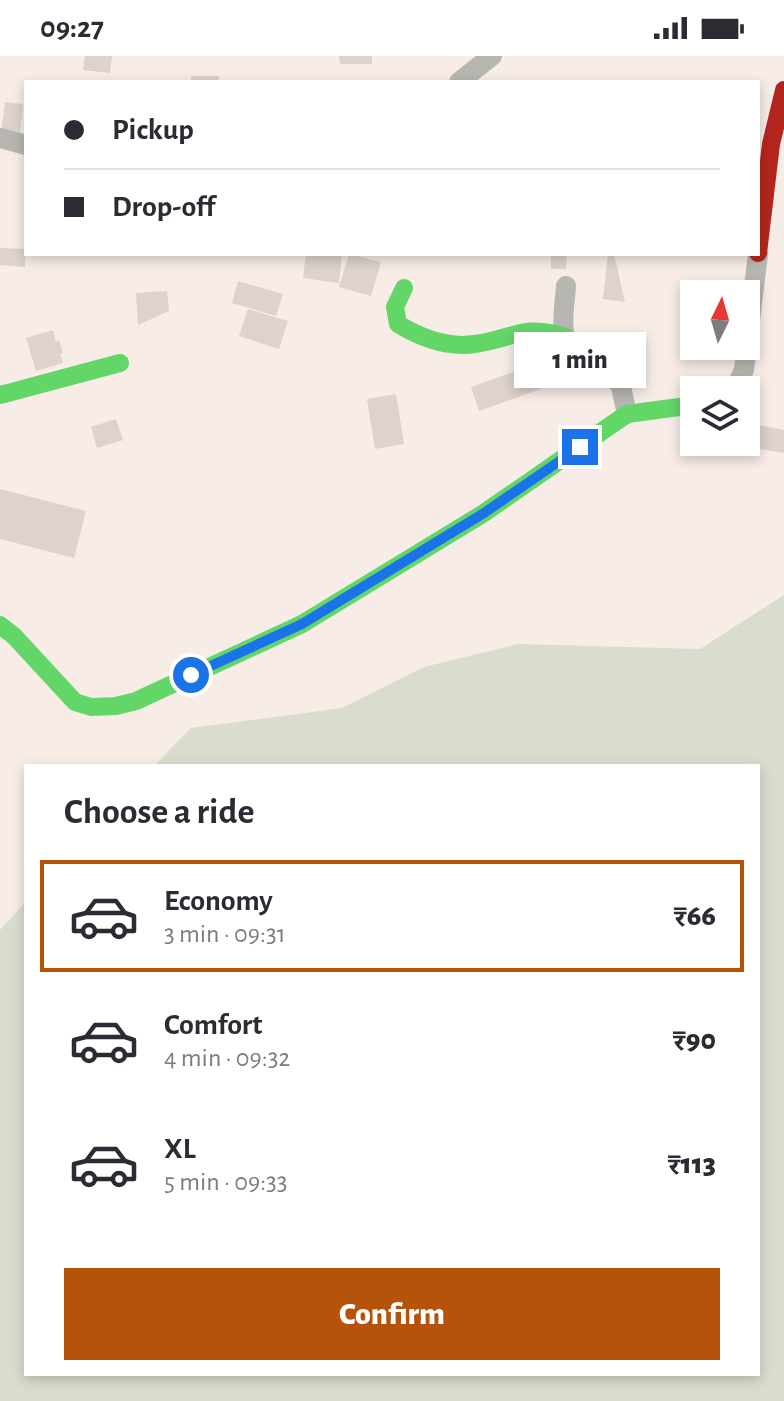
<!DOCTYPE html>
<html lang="en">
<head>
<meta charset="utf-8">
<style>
  :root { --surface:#fff; --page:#f7f7f7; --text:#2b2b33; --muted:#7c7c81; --line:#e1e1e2; --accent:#b45309 }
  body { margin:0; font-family:"Alegreya Sans",sans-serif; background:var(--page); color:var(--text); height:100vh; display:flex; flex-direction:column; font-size:30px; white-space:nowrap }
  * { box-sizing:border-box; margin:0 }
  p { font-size:26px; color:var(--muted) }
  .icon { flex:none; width:44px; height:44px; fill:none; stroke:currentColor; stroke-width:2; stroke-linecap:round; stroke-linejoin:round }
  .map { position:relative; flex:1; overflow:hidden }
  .panel { position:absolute; left:24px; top:708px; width:736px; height:612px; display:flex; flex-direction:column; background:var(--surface); border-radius:0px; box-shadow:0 4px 12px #0003 }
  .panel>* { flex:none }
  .hud { position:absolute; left:24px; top:24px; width:736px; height:176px; border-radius:0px; box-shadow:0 4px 12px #0003; display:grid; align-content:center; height:176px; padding:0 40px; background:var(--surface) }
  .needle { width:52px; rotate:5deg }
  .buttons { position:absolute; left:680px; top:224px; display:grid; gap:16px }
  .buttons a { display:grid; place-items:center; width:80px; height:80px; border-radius:0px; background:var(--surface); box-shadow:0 4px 12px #0003; font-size:40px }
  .end { position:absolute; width:36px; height:36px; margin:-18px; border:10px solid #1a73e8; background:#fff; box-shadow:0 0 0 4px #fff }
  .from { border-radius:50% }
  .bubble { position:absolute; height:56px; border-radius:0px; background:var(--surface); box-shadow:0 4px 12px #0003; font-size:26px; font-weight:800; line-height:56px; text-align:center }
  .hud b { display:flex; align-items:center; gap:28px; height:76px; font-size:30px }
  .hud b+b { border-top:2px solid var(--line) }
  .hud i { width:20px; height:20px; background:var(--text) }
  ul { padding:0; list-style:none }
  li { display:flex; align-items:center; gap:24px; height:112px; margin:0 16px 12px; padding:0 24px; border:4px solid transparent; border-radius:0px }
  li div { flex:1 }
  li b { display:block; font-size:30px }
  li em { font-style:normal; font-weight:800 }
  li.active { border-color:var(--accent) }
  li>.icon { width:72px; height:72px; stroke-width:1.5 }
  h2 { padding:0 40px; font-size:36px; line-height:96px }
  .primary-button { display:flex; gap:16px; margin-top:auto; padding:16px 40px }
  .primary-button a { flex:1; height:92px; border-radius:0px; background:var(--accent); color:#fff; font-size:32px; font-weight:800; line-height:92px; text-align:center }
  .status { display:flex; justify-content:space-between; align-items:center; height:56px; padding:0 40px; background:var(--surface); direction:ltr }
  .status svg { height:22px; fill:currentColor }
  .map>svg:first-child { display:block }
</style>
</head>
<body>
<div class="status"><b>09:27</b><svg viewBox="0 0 49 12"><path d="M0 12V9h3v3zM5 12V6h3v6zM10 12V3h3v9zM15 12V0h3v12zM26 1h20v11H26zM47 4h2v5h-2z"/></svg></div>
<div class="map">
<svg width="784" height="1345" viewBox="0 0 784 1345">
  <rect width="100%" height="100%" fill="#f7ece6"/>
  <path fill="#d9ddcd" d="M784,539V1345H0V874L26,845V1318H758V710H154L191,672L342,652L424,611L518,588L700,593Z"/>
  <path fill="#ddd2cc" d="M85,0H112L110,17L83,14Z
    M339,0H372V8H340Z
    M191,20H219V26H191Z
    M5,46L23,48L20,80L1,78Z
    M0,192L26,193L25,211L0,209Z
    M306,198H342L339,227L303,222Z
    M349,198L381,206L371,240L339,231Z
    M551,198H567L566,213H551Z
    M608,198H614L625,246L603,243Z
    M238,225L283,238L276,260L232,247Z
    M167,235L169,255L138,269L136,237Z
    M248,253L288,265L279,293L239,280Z
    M53,274L56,286L59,284L63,297L60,298L63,307L36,315L26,282Z
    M543,305L552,329L479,355L471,331Z
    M396,338L404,388L375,393L367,343Z
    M116,363L123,384L97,392L91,371Z
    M747,367L784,374V397L743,390L744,386H746Z
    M0,433L86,455L74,502L0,483Z"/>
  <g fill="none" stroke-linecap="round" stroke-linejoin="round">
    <path stroke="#b7b6b0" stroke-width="20" d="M459,26L492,0
      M0,82L26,89
      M566,230C564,260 555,286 584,305C595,312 607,317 617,325L621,331L627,358
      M731,334L737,329L744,314L758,198"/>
    <path stroke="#63d668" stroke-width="18" d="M404,232L395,251L398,268C421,282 448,292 475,288C512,283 525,267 565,281
      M0,339L120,307
      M0,569L14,580L75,646L91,651L116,650L136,645L302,568L484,457L627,358L694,349"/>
    <path stroke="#b3261e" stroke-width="18" d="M758,197L771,88L784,34"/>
  </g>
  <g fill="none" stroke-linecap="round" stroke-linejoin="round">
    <path stroke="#1a73e8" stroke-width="10" d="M191,619L302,568L484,457L580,391"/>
  </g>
</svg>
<div class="buttons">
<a><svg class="needle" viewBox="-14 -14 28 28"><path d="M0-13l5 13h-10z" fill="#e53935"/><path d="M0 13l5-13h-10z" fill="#7c7c81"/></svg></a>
<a><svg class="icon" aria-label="layers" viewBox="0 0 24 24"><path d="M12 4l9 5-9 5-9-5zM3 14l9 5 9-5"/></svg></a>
</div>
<i class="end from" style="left:191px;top:619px"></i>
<i class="end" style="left:580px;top:391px"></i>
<div class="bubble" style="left:514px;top:276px;width:132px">1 min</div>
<div class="hud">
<b><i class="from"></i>Pickup</b>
<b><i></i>Drop-off</b>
</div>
<section class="panel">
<h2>Choose a ride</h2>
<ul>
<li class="active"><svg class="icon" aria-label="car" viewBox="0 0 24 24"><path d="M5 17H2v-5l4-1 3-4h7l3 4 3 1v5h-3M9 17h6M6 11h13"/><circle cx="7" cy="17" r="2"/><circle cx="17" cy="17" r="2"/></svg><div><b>Economy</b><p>3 min · 09:31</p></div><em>₹66</em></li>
<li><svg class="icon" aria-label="car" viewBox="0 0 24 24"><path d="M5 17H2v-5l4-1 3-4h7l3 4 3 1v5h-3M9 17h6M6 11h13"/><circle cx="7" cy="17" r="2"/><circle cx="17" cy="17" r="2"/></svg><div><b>Comfort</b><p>4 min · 09:32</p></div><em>₹90</em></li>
<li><svg class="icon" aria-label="car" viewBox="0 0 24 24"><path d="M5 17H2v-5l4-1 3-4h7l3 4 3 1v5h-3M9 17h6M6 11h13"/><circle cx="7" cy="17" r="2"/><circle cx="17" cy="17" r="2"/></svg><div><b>XL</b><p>5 min · 09:33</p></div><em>₹113</em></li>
</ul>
<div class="primary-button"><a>Confirm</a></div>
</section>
</div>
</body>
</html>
